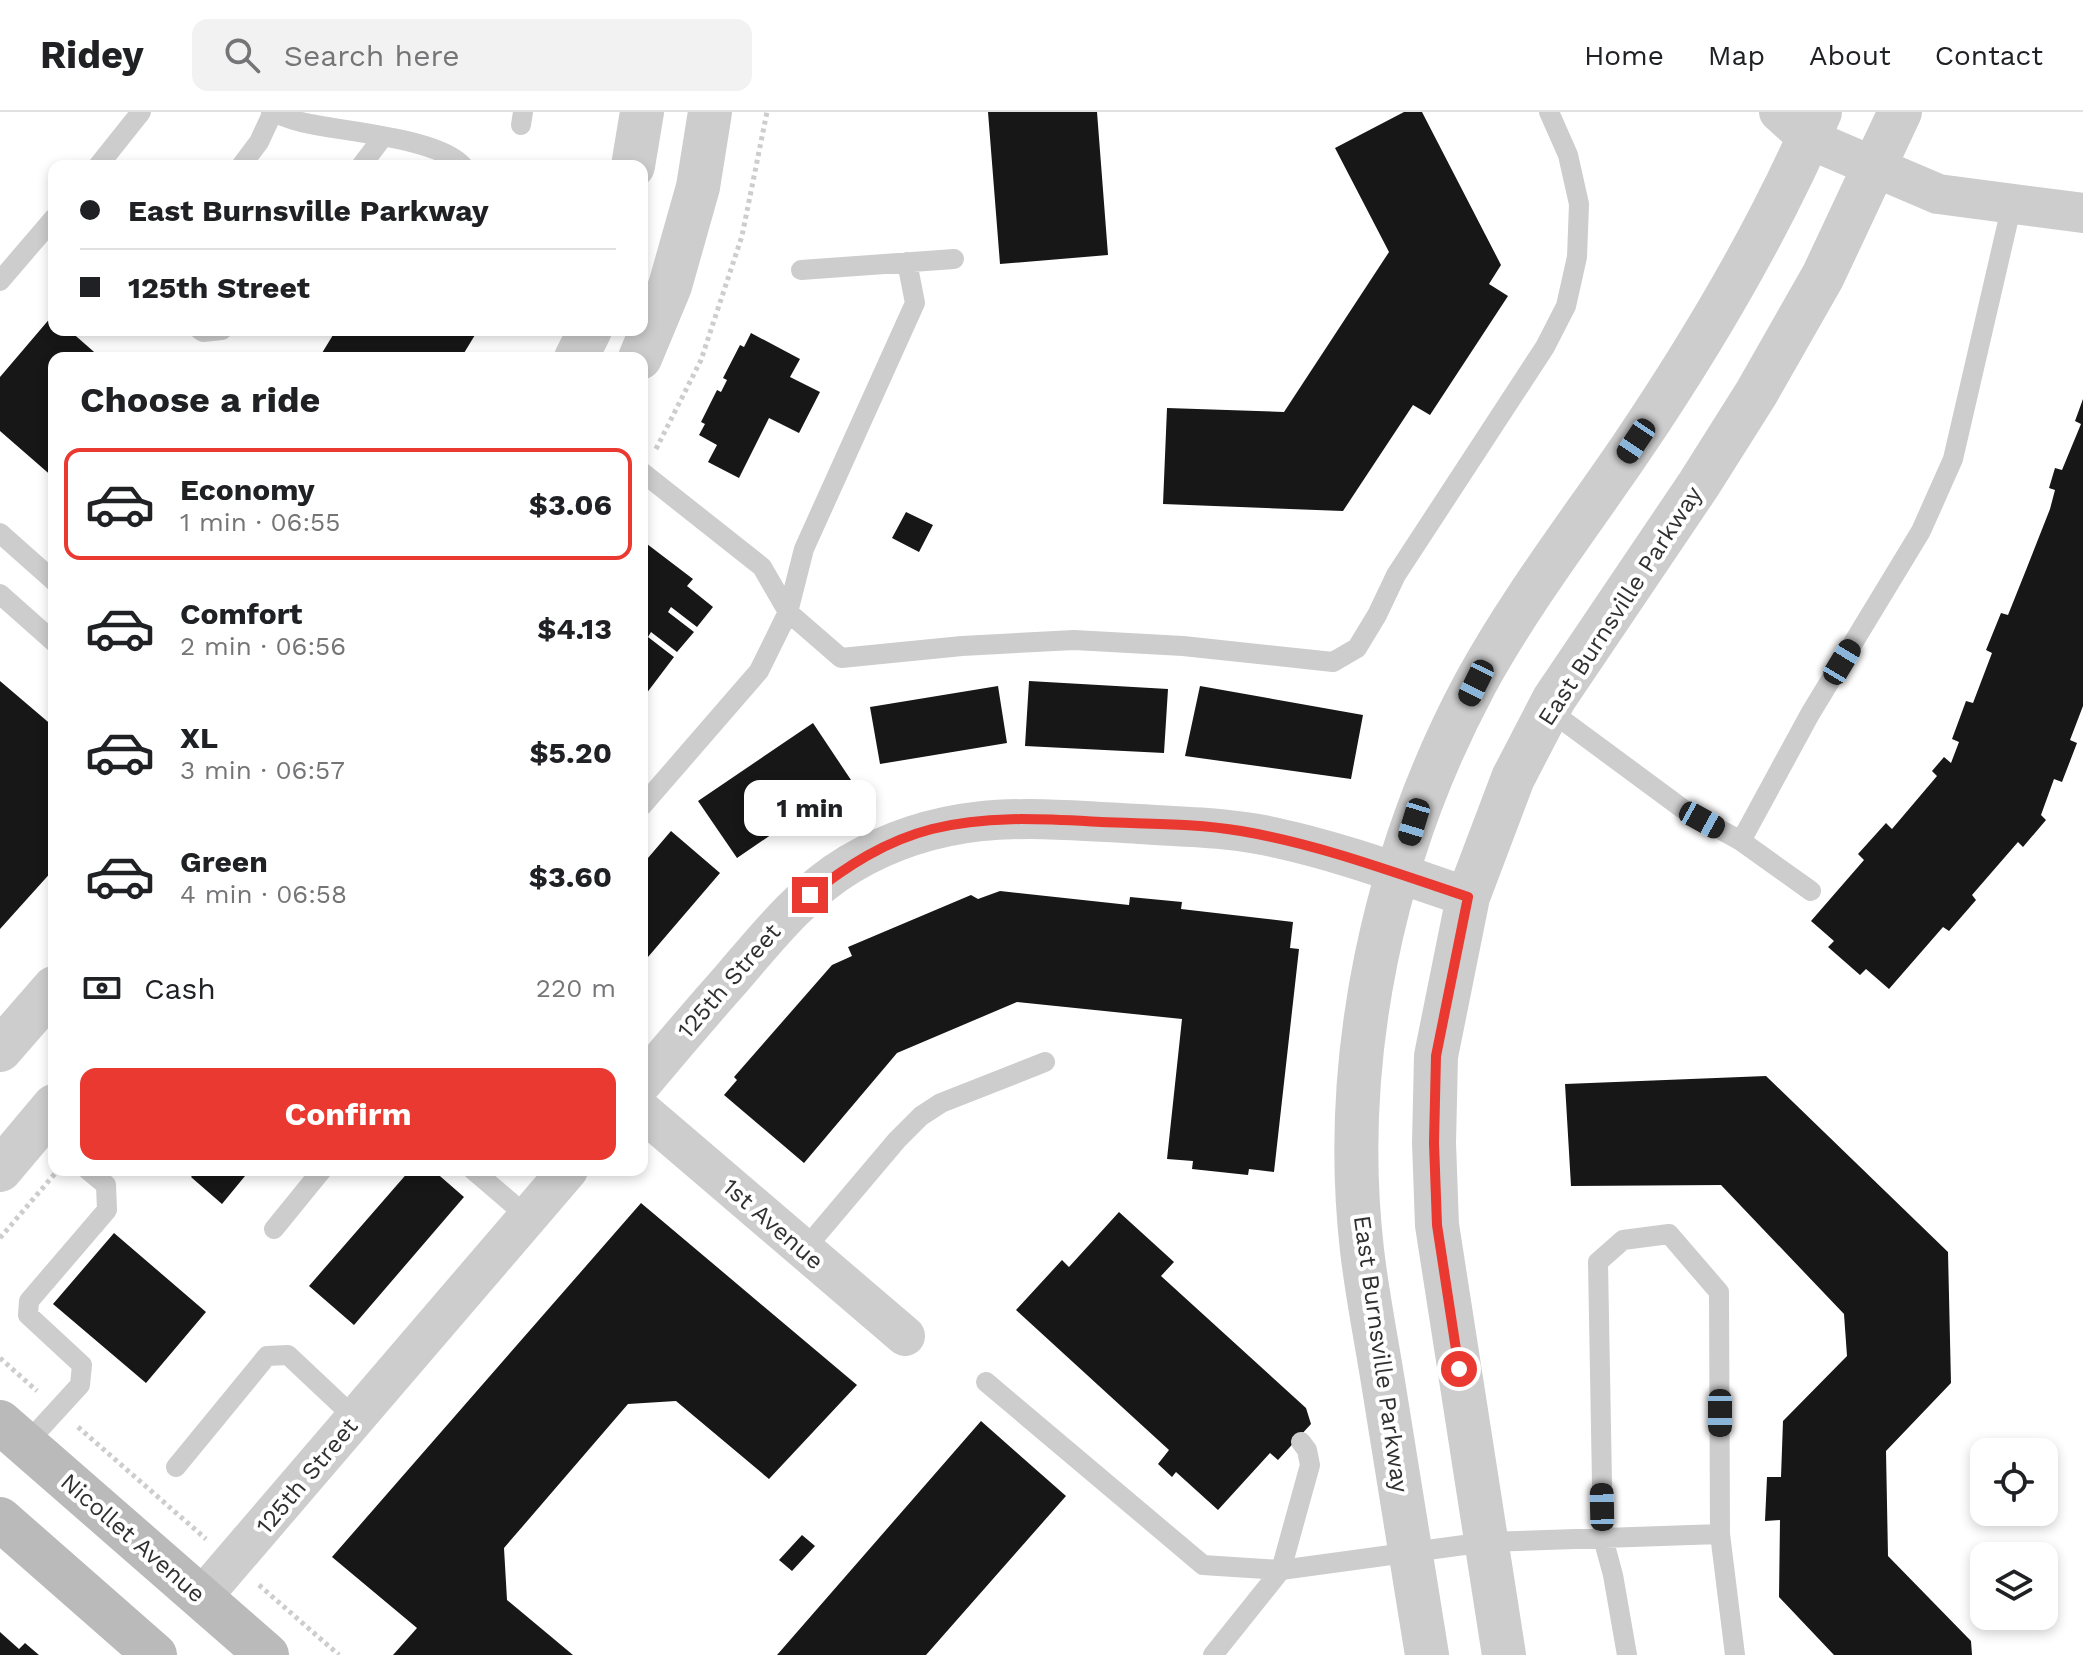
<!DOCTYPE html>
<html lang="en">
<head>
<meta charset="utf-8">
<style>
  :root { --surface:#fff; --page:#f2f2f2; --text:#202124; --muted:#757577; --line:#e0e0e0; --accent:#e93930 }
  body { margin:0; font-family:"Work Sans",sans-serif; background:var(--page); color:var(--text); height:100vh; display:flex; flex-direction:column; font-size:30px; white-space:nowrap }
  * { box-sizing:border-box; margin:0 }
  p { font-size:26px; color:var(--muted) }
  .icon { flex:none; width:44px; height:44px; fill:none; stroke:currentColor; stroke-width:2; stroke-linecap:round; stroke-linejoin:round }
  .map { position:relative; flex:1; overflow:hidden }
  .side { position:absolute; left:48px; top:240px; width:600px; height:824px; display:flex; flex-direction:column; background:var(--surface); border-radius:16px; box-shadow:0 4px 12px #0003 }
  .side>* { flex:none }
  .hud { position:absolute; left:48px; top:48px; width:600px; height:176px; border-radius:16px; box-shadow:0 4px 12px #0003; display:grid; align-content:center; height:176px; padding:0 32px; background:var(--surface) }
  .controls { position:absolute; left:1970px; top:1326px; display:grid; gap:16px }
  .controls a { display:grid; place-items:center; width:88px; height:88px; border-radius:16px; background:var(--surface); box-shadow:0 4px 12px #0003; font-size:40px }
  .end { position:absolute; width:36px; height:36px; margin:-18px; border:10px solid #e93930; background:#fff; box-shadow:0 0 0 4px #fff }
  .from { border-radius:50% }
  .bubble { position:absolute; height:56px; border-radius:16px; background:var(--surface); box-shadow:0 4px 12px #0003; font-size:26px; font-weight:700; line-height:56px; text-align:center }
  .car { position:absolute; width:24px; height:48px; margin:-24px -12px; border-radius:10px; box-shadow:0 0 6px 2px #0007; background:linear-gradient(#222 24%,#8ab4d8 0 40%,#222 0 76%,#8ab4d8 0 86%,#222 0) }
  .hud b { display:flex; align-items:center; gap:28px; height:76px; font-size:30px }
  .hud b+b { border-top:2px solid var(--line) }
  .hud i { width:20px; height:20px; background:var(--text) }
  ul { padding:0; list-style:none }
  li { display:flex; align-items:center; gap:24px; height:112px; margin:0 16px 12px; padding:0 16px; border:4px solid transparent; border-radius:16px }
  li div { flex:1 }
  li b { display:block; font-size:30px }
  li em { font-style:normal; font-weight:700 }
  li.current { border-color:var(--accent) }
  li>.icon { width:72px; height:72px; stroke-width:1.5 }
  h2 { padding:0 32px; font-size:36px; line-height:96px }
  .pay { display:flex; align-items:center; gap:20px; height:88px; padding:0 32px; font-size:30px }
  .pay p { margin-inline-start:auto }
  .button { display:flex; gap:16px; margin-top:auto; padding:16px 32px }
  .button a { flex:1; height:92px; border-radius:16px; background:var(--accent); color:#fff; font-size:32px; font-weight:700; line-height:92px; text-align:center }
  header { display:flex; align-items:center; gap:48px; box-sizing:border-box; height:112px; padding:0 40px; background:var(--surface); border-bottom:2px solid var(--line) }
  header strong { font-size:38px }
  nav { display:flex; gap:44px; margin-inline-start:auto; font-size:28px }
  .search { width:560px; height:72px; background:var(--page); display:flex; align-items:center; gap:20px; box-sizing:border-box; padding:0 28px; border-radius:16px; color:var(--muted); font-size:30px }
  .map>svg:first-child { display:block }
</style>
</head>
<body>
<header>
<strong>Ridey</strong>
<div class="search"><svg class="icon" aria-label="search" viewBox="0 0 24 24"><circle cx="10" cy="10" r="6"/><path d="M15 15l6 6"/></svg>Search here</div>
<nav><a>Home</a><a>Map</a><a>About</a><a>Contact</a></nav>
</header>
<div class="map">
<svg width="2083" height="1543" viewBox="0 0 2083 1543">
  <rect width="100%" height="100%" fill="#fff"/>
  <path fill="#171717" d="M988,0H1097L1108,143L1000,152Z
    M1404,0H1422L1501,153L1489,172L1508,184L1430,303L1413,293L1343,399L1163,392L1167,296L1284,300L1389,140L1335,36Z
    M52,204L54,218H69L101,246H54V366L0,319V265Z
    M336,218H478L461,246H319Z
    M751,221L800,247L790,265L820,280L799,321L769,306L739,366L708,350L717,333L699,323L705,312L701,310L717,278L721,280L727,268L723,266L740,233L744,235Z
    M2083,287V594L2070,628L2077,631L2062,670L2054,667L2041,703L2046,708L2023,735L2018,730L1972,783L1976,788L1949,819L1943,815L1889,877L1866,857L1860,863L1828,835L1834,829L1811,809L1864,748L1858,742L1886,711L1892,717L1937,664L1932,659L1944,645L1951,651L1959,630L1952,627L1966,589L1973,591L1992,541L1986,538L2001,501L2008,503L2026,458L2050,397L2055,378L2049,376L2055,356L2062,358L2081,312L2075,309Z
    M906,400L933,413L919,440L892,426Z
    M647,432L693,467L687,474L713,495L697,515L671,495L668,500L694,520L677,540L651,520L648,525L674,545L646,582L642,579V438Z
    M0,569L54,615V757L0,817Z
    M1029,569L1168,577L1164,641L1025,634Z
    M998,574L1007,631L880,652L870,595Z
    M1200,574L1363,603L1351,667L1185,644Z
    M813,611L851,668L737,746L698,689Z
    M671,719L720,761L642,852V753Z
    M1000,779L1129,793L1130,785L1182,790L1181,797L1293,810L1290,836L1299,837L1274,1060L1249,1057L1248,1063L1192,1057L1193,1049L1167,1047L1182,907L1017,890L897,941L804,1051L724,983L737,968L734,965L832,853L852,844L848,835L971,783L978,787Z
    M1766,964L1948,1140L1951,1271L1886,1339L1888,1444L1971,1529L1972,1543H1834L1779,1485L1780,1408L1765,1409L1767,1365H1781L1783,1309L1847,1244L1844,1202L1721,1073L1571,1074L1565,972Z
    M197,1058H238L245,1064L222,1092L191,1065Z
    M410,1058H433L464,1085L354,1213L309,1174Z
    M641,1091L857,1273L769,1367L676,1289L628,1292L504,1436L507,1488L573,1543H393L417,1516L332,1445Z
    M1119,1100L1174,1150L1161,1164L1306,1296L1311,1312L1278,1348L1270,1341L1218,1398L1176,1360L1172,1365L1158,1352L1169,1338L1016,1198L1062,1148L1069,1155Z
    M114,1121L206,1200L146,1271L53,1192Z
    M981,1309L1066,1384L926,1543H777Z
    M802,1423L815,1434L792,1459L779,1448Z
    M0,1520L19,1537L25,1531L39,1543H0Z"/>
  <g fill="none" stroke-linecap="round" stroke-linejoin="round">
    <path stroke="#cdcdcd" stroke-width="5" stroke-dasharray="4 4" stroke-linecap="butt" d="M656,337L701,248L742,124L767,0
      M0,1126L58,1058
      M0,1246L37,1279
      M78,1315L206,1427
      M259,1473L339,1543"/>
    <path stroke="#cdcdcd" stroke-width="20" d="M271,0C281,3 291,8 301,10C341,20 437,25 463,54
      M521,13L523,0
      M98,54L141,0
      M241,54L259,30L273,0
      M361,54L383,25
      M801,158L954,147
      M0,169L54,106
      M200,218L203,220L222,218
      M642,360L762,455L788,500L841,546L962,534L1074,528L1183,534L1333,550L1357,536L1377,503L1396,463L1545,235L1566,194L1577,145L1579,92L1568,43L1549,0
      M0,421L54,469
      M0,482L54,530
      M1549,598L1683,697L1741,729L1810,602L1921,419L1953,347L2012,92
      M642,694L759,559L788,500L804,437L915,191L907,150
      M1741,729L1811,779
      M473,1058L528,1105
      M274,1117L322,1058
      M804,1138L897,1028L921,1004L941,991L1045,950
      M986,1270L1203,1453L1281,1458L1486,1430L1720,1422
      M26,1332L80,1273L82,1253L28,1203L29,1189L107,1098L106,1073L88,1058
      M176,1355L267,1244L288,1243L356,1307
      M1213,1543L1281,1458L1310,1353L1307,1338L1301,1330
      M1627,1543L1613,1463L1603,1426L1598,1150L1623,1128L1669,1122L1719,1180L1720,1422L1735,1543"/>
    <path stroke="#cdcdcd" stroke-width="40" d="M1779,0L1809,27L1938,82L2083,101
      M642,971C672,935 702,900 733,865C768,824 803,780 850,752C948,695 1032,706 1139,712C1185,715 1232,715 1277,726C1342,740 1405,764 1468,785
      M642,999L905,1224
      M201,1486L568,1058"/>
    <path stroke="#cdcdcd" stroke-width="44" d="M633,54L642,0
      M576,246L590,218
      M640,246L670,174L698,75L710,0
      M0,938L54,876
      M0,1058L54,994
      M1427,1543C1413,1452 1398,1361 1383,1270C1376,1226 1367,1182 1362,1138C1340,946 1384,742 1475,572C1520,489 1579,413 1632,335C1703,230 1770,117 1820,0
      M1504,1543L1437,1113L1434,1031L1436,944L1468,785L1513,666L1554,587L1699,372L1757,280L1823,164L1900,0"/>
    <path stroke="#bababa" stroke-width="44" d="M0,1310L267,1543
      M0,1407L155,1543"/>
  </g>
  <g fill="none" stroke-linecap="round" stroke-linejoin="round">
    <path stroke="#e93930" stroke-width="10" d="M810,783C847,754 885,729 932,717C988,703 1044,707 1101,710C1147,712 1195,711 1241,719C1318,732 1393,760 1468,785L1436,944L1434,1031L1437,1113L1459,1257"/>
  </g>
  <g text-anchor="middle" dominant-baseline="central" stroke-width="8" stroke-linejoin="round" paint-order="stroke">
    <g font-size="24" fill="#303030" stroke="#fff">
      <text transform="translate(1620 494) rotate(-57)">East Burnsville Parkway</text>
      <text transform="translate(729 869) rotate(-49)">125th Street</text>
      <text transform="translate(773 1112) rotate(41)">1st Avenue</text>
      <text transform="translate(1381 1242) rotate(82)">East Burnsville Parkway</text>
      <text transform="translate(307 1364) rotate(-50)">125th Street</text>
      <text transform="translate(133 1426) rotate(41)">Nicollet Avenue</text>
    </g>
  </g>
</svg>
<div class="controls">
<a><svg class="icon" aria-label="locate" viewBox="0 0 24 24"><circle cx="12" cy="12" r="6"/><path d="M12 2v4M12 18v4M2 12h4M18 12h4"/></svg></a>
<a><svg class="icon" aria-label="layers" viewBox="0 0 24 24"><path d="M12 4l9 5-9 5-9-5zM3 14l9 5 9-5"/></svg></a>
</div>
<i class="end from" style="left:1459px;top:1257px"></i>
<i class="end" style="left:810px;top:783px"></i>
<div class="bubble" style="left:744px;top:668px;width:132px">1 min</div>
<i class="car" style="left:1636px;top:329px;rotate:214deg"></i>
<i class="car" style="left:1842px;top:550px;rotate:31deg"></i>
<i class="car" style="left:1476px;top:571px;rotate:206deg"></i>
<i class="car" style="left:1702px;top:708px;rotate:119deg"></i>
<i class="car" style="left:1414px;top:710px;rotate:197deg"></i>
<i class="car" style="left:1720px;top:1301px;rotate:180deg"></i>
<i class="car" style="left:1602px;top:1395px;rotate:359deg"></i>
<div class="hud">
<b><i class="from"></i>East Burnsville Parkway</b>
<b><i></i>125th Street</b>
</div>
<section class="side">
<h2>Choose a ride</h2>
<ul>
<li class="current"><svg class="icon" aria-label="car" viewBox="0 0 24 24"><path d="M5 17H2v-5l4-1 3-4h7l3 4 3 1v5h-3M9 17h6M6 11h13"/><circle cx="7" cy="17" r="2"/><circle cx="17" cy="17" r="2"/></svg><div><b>Economy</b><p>1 min · 06:55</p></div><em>$3.06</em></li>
<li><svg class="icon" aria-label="car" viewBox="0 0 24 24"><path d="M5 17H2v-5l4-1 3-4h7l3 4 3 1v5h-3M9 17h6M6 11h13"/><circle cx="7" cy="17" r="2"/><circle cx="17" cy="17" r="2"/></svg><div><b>Comfort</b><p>2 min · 06:56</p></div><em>$4.13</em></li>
<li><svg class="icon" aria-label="car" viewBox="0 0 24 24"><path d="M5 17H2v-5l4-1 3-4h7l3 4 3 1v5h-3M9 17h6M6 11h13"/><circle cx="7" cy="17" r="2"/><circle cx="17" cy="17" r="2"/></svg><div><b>XL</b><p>3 min · 06:57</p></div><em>$5.20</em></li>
<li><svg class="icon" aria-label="car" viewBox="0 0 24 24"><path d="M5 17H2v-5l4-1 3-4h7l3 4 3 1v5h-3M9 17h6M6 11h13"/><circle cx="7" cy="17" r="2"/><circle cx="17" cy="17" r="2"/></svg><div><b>Green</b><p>4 min · 06:58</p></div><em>$3.60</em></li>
</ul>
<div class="pay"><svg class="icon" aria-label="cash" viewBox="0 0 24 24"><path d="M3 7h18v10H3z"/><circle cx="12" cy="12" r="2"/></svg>Cash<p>220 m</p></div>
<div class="button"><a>Confirm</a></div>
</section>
</div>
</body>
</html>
